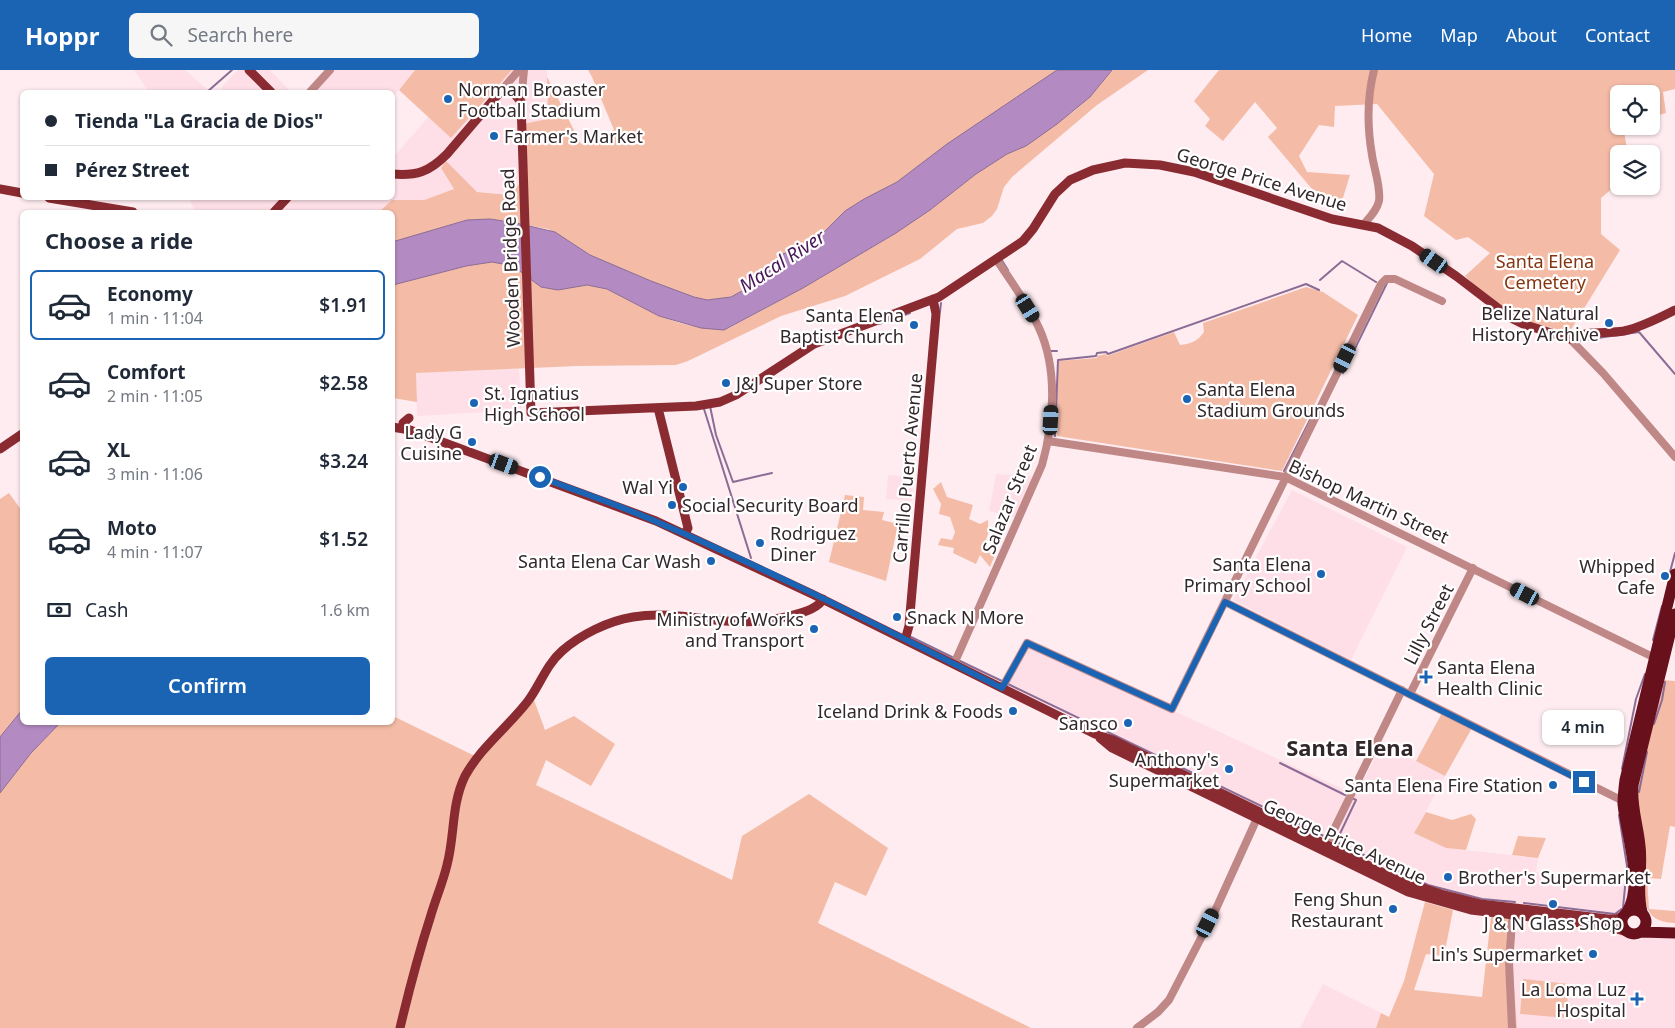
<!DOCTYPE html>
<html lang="en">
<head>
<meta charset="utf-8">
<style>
  :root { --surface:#fff; --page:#f6f6f7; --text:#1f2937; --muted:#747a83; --line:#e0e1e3; --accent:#1b64b4 }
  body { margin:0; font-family:"Noto Sans",sans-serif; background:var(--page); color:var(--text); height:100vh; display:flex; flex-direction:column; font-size:19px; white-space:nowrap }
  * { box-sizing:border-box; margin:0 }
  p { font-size:16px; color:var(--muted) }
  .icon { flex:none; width:28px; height:28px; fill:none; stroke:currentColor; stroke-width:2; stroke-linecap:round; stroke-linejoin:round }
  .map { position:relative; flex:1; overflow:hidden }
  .side { position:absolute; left:20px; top:140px; width:375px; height:515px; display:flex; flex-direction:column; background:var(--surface); border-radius:8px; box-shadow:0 1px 4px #0004 }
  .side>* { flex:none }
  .top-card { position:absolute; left:20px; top:20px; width:375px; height:110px; border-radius:8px; box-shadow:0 1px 4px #0004; display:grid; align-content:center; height:110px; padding:0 25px; background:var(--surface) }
  .buttons { position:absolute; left:1610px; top:15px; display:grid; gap:10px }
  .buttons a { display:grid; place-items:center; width:50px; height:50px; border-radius:8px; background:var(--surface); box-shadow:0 1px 4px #0004; font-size:25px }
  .end { position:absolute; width:22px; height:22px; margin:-11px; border:6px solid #1b64b4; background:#fff; box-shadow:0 0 0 2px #fff }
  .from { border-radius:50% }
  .bubble { position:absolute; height:35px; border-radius:8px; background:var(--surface); box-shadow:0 1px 4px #0004; font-size:16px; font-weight:600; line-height:35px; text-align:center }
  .car { position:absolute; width:15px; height:30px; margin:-15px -8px; border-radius:6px; box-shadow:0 0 4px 1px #0007; background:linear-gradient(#222 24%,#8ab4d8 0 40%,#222 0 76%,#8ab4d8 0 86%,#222 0) }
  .top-card b { display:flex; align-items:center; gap:18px; height:48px; font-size:19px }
  .top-card b+b { border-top:1px solid var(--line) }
  .top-card i { width:12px; height:12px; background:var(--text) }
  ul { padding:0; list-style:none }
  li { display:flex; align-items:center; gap:15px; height:70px; margin:0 10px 8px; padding:0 15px; border:2px solid transparent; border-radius:8px }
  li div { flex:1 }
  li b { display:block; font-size:19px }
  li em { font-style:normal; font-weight:600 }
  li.current { border-color:var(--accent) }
  li>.icon { width:45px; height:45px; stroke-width:1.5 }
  h2 { padding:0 25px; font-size:22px; line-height:60px }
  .pay { display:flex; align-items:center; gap:12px; height:55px; padding:0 25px; font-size:19px }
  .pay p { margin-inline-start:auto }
  .button { display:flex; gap:10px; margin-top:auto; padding:10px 25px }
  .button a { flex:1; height:58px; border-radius:8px; background:var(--accent); color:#fff; font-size:20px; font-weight:600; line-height:58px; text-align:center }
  header { display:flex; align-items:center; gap:30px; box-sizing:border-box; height:70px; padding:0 25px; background:var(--accent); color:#fff }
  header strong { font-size:24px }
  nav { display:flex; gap:28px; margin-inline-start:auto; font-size:18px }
  .search { width:350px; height:45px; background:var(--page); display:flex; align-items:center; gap:12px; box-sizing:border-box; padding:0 18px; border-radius:8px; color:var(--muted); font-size:19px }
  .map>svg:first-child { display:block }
</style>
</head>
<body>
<header>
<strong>Hoppr</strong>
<div class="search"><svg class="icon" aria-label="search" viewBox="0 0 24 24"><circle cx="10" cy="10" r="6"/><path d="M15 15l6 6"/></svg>Search here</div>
<nav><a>Home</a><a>Map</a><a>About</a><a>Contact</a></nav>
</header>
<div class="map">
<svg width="1675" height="958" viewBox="0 0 1675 958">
  <rect width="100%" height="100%" fill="#feecf1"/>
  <path fill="#fedfe8" d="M134,0H185L208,20L204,22H149Z
    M238,0H270L291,22H226L221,18Z
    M330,0H415L393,27L392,22H309Z
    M512,0H547L548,49L520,113L510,125L477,122L446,92L441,98L454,119L424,130H392L379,142H195L189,128H392L393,88L429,46L451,68Z
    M519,299L522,340L417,346L416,303Z
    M996,404L1030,406L1033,409L1016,448L989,441Z
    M888,405L913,407L912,431L886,429Z
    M1292,420L1407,477L1351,590L1233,530Z
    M1027,573L1356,725L1382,674L1445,706L1414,763L1446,778L1538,788L1536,802L1590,810L1629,814L1627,832L1623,841L1614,846H1605L1586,840L1468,828L1405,808L1004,615Z
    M1514,850L1613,861L1635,871L1651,866L1675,869V958H1517L1509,873Z
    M1323,914L1381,943L1376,958H1300Z"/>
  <path fill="#f4bca7" d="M415,0H512L451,68L399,20Z
    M588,0H1057L972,58L897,112L864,129L845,141L812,173L780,185L768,203L758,212L731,227L707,230L694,227L651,211L590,185L563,167L548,159L516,153L490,149L467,150L393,172L392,142H379L392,130H424L454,119L441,98L446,91L477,122L510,125L520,113L518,55L548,49L547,7L581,74L614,60L592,7Z
    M1112,0H1148L1097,35L1012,107L1004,117L997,139L992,146L983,153L957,159L920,189L845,226L781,246L688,291L676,295L577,296L416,303L417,332L393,328V215L466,196L492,192L513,196L541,217L558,220L587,215L607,219L659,246L680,253L701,258H729L803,218L896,163L930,140L976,104L1007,84L1026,76L1074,41L1090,27Z
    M1219,0H1675V19L1663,22L1666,43L1651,47V24H1619V56H1623L1628,84H1619V113L1601,128V164L1620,180L1569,263L1515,247L1485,226L1465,206L1490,183L1468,167L1456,170L1424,146L1434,104L1377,34L1335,36L1334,57L1319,55L1299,86L1307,102L1350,105L1342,131L1312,119L1268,67L1277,58L1255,32L1223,71L1205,56L1210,49L1194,31Z
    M1306,217L1323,222L1358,245L1282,401L1057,366V291L1097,288V286L1106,284L1107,286L1174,262L1180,275C1191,274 1198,271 1204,262L1203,253Z
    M941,412L947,427L973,435L969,449L980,454L988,450V464L981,483L984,480L995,485L990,497L980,485L976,494L953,483L954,478L938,475L941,468L952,470L955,462L950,447L939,444L941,434L933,419Z
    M9,423L22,441V640L0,667V429Z
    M845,425L864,427L863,440L884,442L882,450L898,454L886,511L829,492Z
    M1663,610L1675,611V757L1670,756L1661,809L1647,808L1649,839L1675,841V853C1655,852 1648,846 1644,827L1637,715L1650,659L1660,629Z
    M534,630L545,660L574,646L615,674L591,716L546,690L536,715L732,810L742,766L809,724L888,778L866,826L835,812L818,853L1031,958H0V723L31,683L60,653L392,652L393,646L481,689Z
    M1442,643L1472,658L1445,706L1416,691Z
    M1426,742L1452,750L1471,744L1476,749L1466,780L1446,778L1414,763Z
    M1518,766L1546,768L1538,788L1512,785Z
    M1425,832L1453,840L1444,886L1426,884L1414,920L1482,927L1491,847L1514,850L1512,888L1517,958H1376L1381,943L1389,947L1404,911Z
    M1523,909L1569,914L1566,948L1520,944Z"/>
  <path fill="#b38ac1" stroke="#8c6c94" d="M1057,0H1112L1090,27L1057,54L1026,76L1007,84L976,104L930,140L896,163L803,218L724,260L701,258L659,246L607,219L587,215L558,220L541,217L513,196L492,192L466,196L393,215L392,172L467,150L490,149L516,153L555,162L590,185L651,211L694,227L707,230L731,227L758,212L768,203L780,185L812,174L845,141L864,129L897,112L947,74Z
    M22,640V652L60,653L31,683L0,723V667Z"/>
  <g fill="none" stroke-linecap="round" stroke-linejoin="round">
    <path stroke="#8c6c94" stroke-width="2" d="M207,22L232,0
      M1001,189L1008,200
      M1320,210L1342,191L1376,212
      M940,242L941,233
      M879,254L910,243
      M1577,271L1639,262L1675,304
      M1050,281H1057
      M1343,303L1387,213
      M710,336L716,365L733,412L772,403
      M704,339L751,488
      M1055,366L1058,290L1096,286L1097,283L1106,282L1108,284L1306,214L1319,220
      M1284,401L1312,346
      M1670,502L1675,483
      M909,566L952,587
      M1653,570L1662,536
      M960,591L1004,612
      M1008,614L1328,768
      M1654,654L1662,630L1665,612
      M1280,693L1345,725
      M1622,699L1636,629L1645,604
      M1639,722L1647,682
      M1332,770L1428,815L1482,829L1515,832
      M1336,772L1356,730L1354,729
      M1524,833L1615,844L1623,838L1627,796L1619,745"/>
    <path stroke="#bf8887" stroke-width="8" d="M501,21L519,0
      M310,22L330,0
      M521,32L524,0
      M1364,154C1370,147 1377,140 1379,131C1381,117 1374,99 1372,85C1367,56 1367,28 1374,0
      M1570,269L1603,303L1675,387
      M1048,371L1285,407L1655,588
      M1225,532L1623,731
      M954,594L1042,395C1054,352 1058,299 1039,258C1028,234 1011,211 996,189
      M1002,618L1027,573L1172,639L1381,214L1386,209H1395L1442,231
      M1410,624L1473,498
      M1324,780L1402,620
      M1137,958L1158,942L1169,930L1215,841L1259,744
      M1512,958L1509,892L1513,840"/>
    <path stroke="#892b31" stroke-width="9" d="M249,0L271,22
      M392,104C417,106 429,102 447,84L501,21L513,22L521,32L531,343L696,336L720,332L736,325L814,274L939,227L1023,171L1033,159L1055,124L1070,110L1093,100L1125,93L1160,95L1194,102L1332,149L1378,158L1412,176L1456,206L1511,248L1523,254L1570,269C1586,260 1606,264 1624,261C1642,257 1659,248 1675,240
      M0,119L22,123
      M49,128L133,142
      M274,142L287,128
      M658,338L688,458L685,464
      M392,357L410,360L656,451L812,524L1095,664L1113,670L1396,809L1441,824L1481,834L1608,849H1617L1624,845
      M404,359L403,353L409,348
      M0,379L22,364
      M905,570L909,556L936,244L933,229
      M1100,668L1112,678L1408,822L1471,840L1607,856L1627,862
      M400,958C409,920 419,882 431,845C436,828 443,812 447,795C455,765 451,735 465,706C481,677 508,657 528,631C540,615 546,595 562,581C580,565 608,551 633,547C670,541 705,551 742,552C759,552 815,546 823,529"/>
    <path stroke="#68101b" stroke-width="11" d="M1622 852a12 12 0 1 1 24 0a12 12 0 1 1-24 0Z
      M1627,842C1644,813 1626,765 1623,734C1623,726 1624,718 1625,710L1675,504
      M1642,842C1636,820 1643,798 1640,776C1638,755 1631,736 1633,715L1675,544
      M1641,862L1675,863"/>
  </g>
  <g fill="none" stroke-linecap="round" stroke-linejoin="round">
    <path stroke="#1b64b4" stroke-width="6" d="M540,407C579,422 619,435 657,452C775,502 888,561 1002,618L1027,573L1172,639L1225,532L1584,712"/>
  </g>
  <g fill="#1b64b4" stroke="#fff" stroke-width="2">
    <circle cx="448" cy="29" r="5"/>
    <circle cx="494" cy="66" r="5"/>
    <circle cx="1609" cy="253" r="5"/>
    <circle cx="914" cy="255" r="5"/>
    <circle cx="726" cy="313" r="5"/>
    <circle cx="1187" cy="329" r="5"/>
    <circle cx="474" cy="333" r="5"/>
    <circle cx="472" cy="372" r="5"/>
    <circle cx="683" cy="417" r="5"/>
    <circle cx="672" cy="435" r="5"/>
    <circle cx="760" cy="473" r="5"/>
    <circle cx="711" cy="491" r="5"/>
    <circle cx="1321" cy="504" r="5"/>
    <circle cx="1665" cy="506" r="5"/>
    <circle cx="897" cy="547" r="5"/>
    <circle cx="814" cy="559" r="5"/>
    <path d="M1423.5 599.5h5v5h5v5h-5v5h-5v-5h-5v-5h5z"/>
    <circle cx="1013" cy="641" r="5"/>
    <circle cx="1128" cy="653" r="5"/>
    <circle cx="1229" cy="699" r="5"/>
    <circle cx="1553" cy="715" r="5"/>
    <circle cx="1448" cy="807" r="5"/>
    <circle cx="1553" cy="834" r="5"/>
    <circle cx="1393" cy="839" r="5"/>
    <circle cx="1593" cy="884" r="5"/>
    <path d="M1634.5 921.5h5v5h5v5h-5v5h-5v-5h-5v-5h5z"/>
  </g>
  <g text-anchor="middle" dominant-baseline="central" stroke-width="4.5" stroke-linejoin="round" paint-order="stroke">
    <g font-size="18" fill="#32272a" stroke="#fff" text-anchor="end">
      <text x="458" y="19" text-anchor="start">Norman Broaster<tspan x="458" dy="21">Football Stadium</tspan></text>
      <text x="504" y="66" text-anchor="start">Farmer's Market</text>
      <text x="1599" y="243">Belize Natural<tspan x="1599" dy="21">History Archive</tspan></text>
      <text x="904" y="245">Santa Elena<tspan x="904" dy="21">Baptist Church</tspan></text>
      <text x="736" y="313" text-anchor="start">J&amp;J Super Store</text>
      <text x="1197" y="319" text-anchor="start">Santa Elena<tspan x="1197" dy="21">Stadium Grounds</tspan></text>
      <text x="484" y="323" text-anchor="start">St. Ignatius<tspan x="484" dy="21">High School</tspan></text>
      <text x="462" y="362">Lady G<tspan x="462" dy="21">Cuisine</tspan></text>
      <text x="673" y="417">Wal Yi</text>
      <text x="682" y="435" text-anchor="start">Social Security Board</text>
      <text x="770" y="463" text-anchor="start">Rodriguez<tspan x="770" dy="21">Diner</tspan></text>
      <text x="701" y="491">Santa Elena Car Wash</text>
      <text x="1311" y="494">Santa Elena<tspan x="1311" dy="21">Primary School</tspan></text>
      <text x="1655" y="496">Whipped<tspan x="1655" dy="21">Cafe</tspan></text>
      <text x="907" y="547" text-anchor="start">Snack N More</text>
      <text x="804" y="549">Ministry of Works<tspan x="804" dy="21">and Transport</tspan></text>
      <text x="1437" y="597" text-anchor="start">Santa Elena<tspan x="1437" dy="21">Health Clinic</tspan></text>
      <text x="1003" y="641">Iceland Drink &amp; Foods</text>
      <text x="1118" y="653">Sansco</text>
      <text x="1219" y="689">Anthony's<tspan x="1219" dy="21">Supermarket</tspan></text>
      <text x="1543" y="715">Santa Elena Fire Station</text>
      <text x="1458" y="807" text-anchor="start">Brother's Supermarket</text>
      <text x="1383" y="829">Feng Shun<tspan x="1383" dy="21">Restaurant</tspan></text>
      <text x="1553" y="853" text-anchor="middle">J &amp; N Glass Shop</text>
      <text x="1583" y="884">Lin's Supermarket</text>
      <text x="1626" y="919">La Loma Luz<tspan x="1626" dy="21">Hospital</tspan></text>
    </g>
    <g font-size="18" fill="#32272a" stroke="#fff">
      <text transform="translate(1262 109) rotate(17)">George Price Avenue</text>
      <text transform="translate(510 188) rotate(-92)">Wooden Bridge Road</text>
      <text transform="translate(907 398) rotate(-85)">Carrillo Puerto Avenue</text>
      <text transform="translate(1009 429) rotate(-68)">Salazar Street</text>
      <text transform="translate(1369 431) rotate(25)">Bishop Martin Street</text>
      <text transform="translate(1428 554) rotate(-63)">Lilly Street</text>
      <text transform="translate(1345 771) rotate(25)">George Price Avenue</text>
    </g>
    <g font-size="18" fill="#84340f" stroke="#fff">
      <text x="1545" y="191">Santa Elena<tspan x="1545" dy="21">Cemetery</tspan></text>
    </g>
    <g font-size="19" font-style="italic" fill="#491658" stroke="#fff">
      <text transform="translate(782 191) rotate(-33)">Macal River</text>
    </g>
    <g font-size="22" font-weight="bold" fill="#32272a" stroke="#fff">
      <text x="1350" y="677">Santa Elena</text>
    </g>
  </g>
</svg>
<div class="buttons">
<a><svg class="icon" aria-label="locate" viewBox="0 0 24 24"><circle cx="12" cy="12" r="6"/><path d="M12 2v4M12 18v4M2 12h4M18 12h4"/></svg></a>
<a><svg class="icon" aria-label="layers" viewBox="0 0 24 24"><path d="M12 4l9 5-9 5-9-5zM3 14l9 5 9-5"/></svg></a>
</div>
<i class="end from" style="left:540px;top:407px"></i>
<i class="end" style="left:1584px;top:712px"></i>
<div class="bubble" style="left:1542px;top:640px;width:82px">4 min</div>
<i class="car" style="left:1434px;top:191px;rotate:305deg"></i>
<i class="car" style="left:1028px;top:238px;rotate:148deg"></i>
<i class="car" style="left:1345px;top:288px;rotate:206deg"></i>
<i class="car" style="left:1051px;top:350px;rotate:3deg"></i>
<i class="car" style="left:504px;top:394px;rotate:110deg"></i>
<i class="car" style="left:1525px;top:524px;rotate:297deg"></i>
<i class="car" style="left:1208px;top:853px;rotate:27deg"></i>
<div class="top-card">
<b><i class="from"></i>Tienda &quot;La Gracia de Dios&quot;</b>
<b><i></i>Pérez Street</b>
</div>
<section class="side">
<h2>Choose a ride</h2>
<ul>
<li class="current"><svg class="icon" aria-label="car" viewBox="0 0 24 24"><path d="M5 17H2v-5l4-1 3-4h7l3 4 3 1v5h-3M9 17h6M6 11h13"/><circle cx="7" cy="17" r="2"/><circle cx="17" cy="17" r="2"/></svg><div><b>Economy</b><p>1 min · 11:04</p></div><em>$1.91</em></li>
<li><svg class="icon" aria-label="car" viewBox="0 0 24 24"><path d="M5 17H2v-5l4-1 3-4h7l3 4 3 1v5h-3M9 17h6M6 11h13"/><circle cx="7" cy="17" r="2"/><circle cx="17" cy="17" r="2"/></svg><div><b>Comfort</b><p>2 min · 11:05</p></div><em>$2.58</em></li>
<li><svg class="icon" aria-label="car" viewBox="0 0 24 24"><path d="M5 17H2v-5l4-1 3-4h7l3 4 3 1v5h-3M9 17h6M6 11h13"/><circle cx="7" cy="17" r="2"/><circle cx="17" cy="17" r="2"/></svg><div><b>XL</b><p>3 min · 11:06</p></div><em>$3.24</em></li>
<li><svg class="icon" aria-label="car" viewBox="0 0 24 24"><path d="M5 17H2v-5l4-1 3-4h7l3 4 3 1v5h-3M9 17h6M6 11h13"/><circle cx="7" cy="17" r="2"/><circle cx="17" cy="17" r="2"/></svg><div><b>Moto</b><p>4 min · 11:07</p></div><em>$1.52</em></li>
</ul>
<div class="pay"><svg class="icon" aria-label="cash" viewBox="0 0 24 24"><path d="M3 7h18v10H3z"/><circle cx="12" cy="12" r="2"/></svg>Cash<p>1.6 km</p></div>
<div class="button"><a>Confirm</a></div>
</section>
</div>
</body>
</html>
